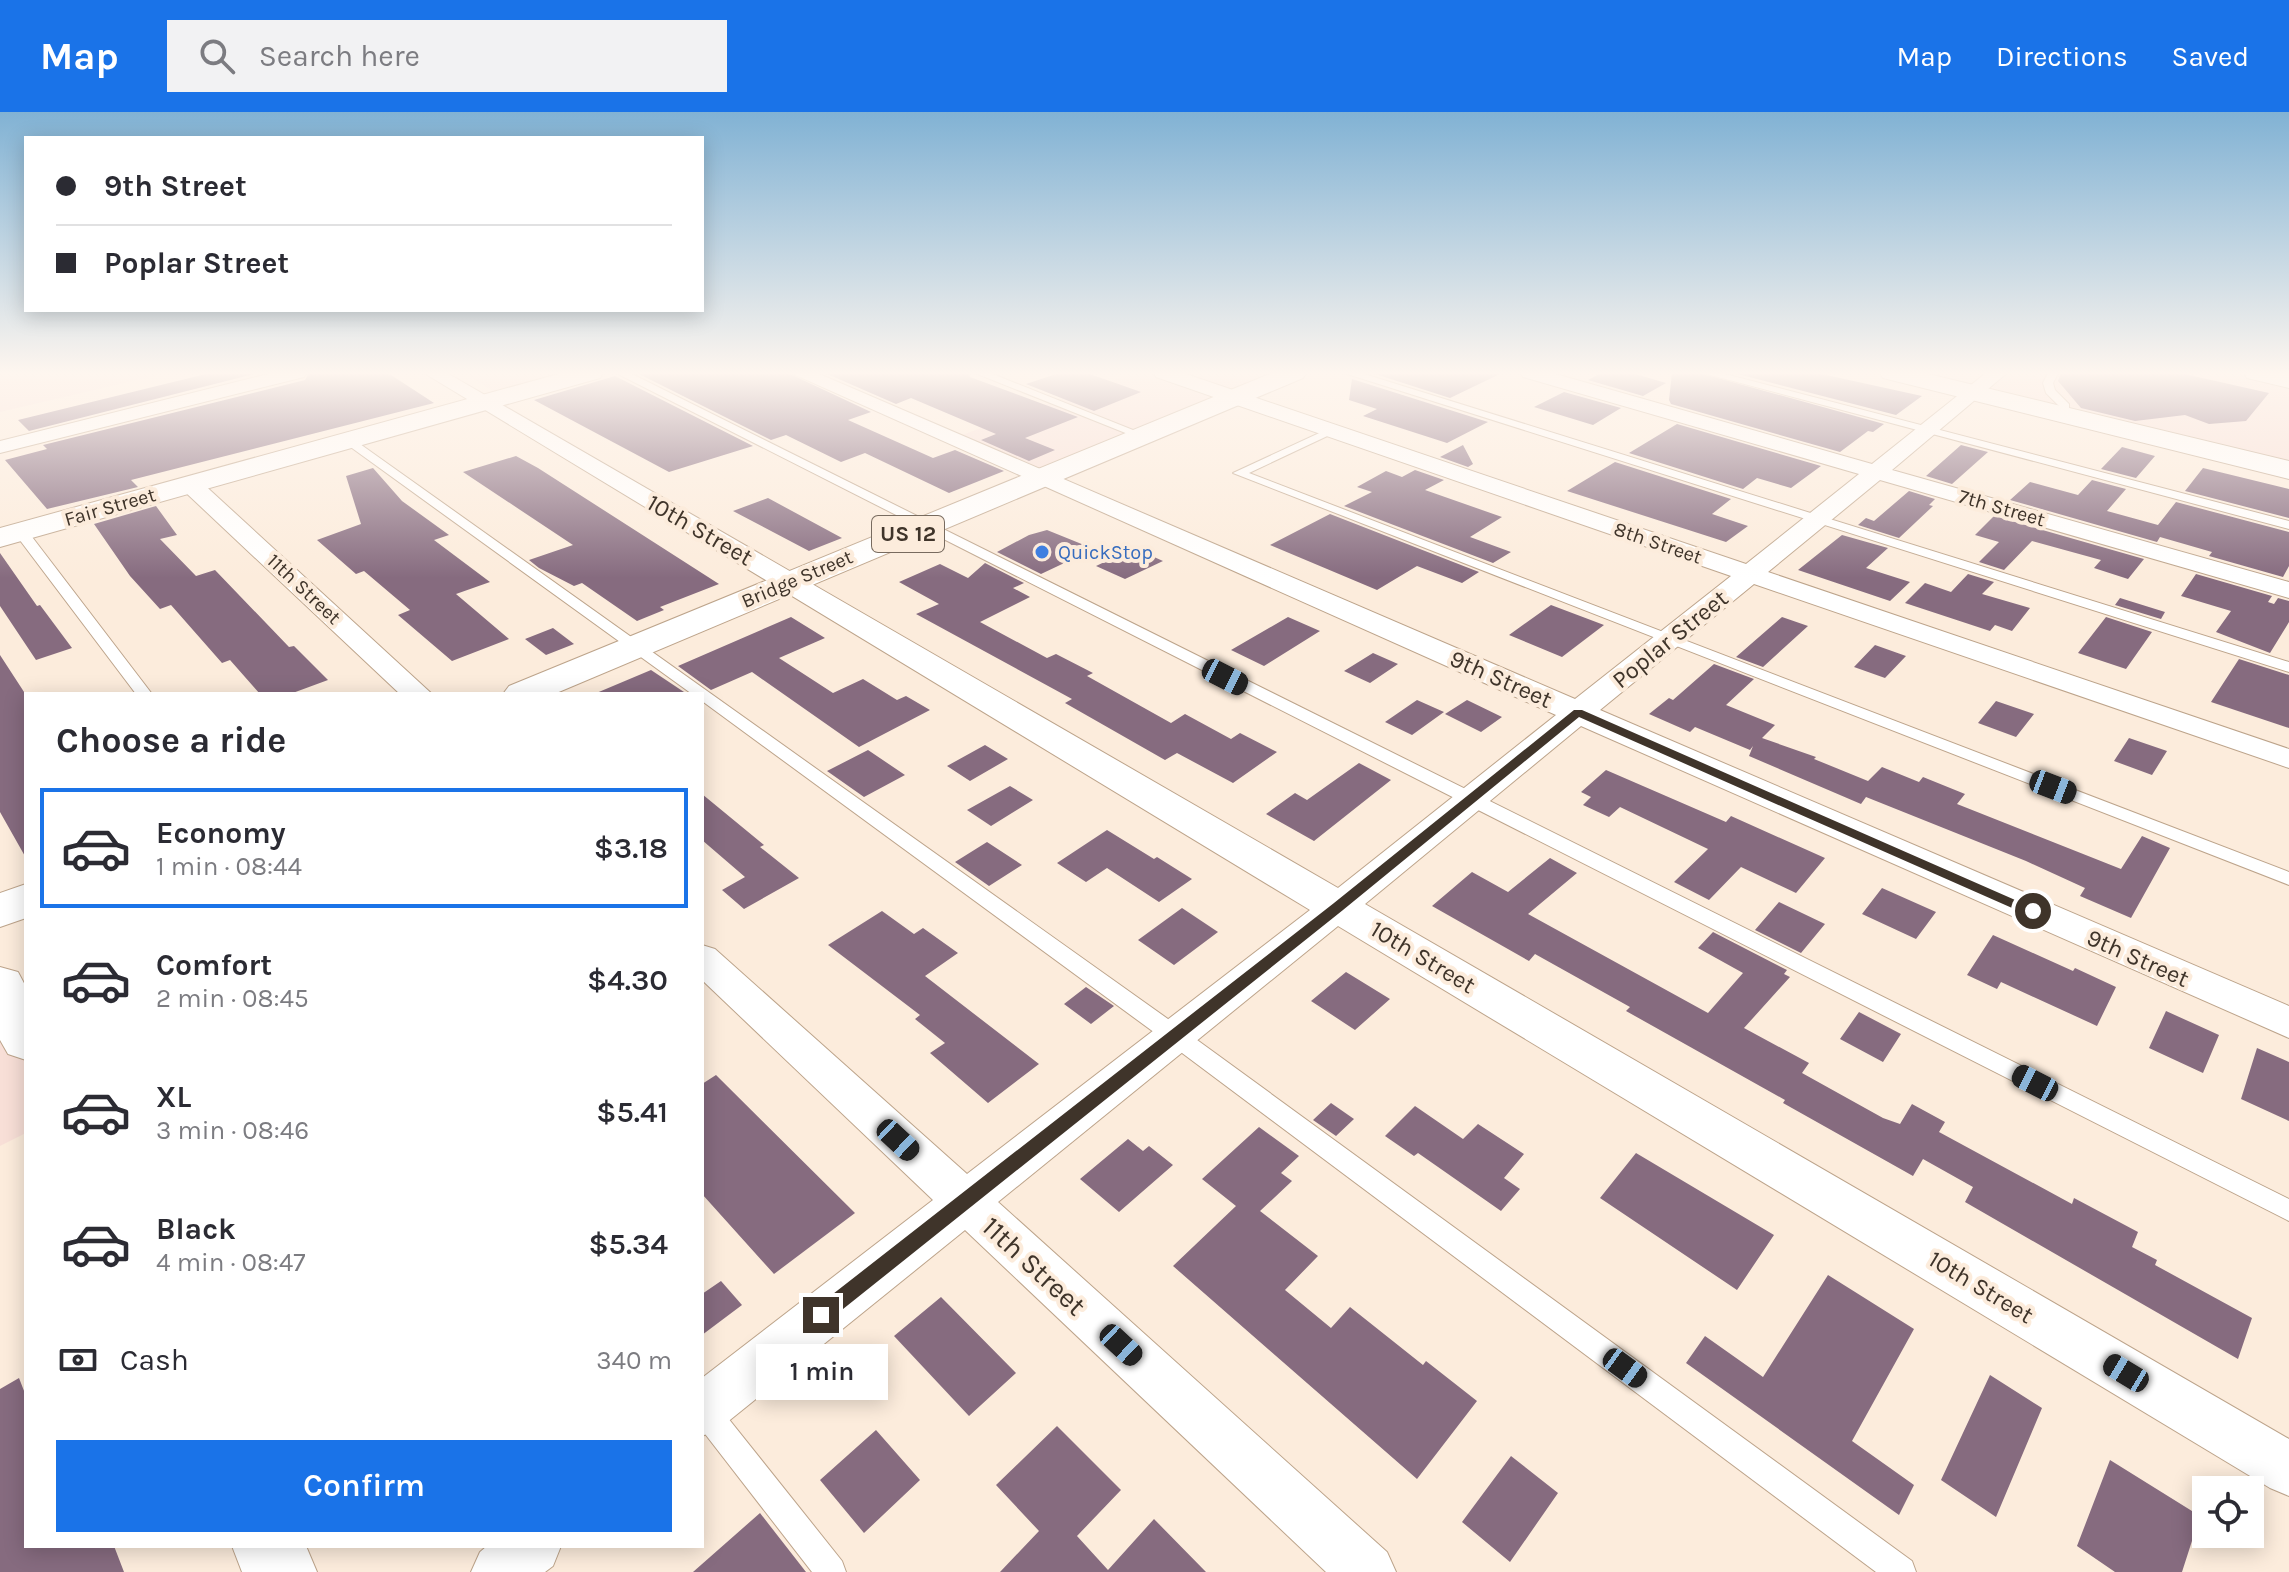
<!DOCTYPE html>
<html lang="en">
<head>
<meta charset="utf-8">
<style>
  :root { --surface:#fff; --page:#f2f2f3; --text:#2b2b33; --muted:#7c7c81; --line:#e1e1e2; --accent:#1a73e8 }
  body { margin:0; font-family:Karla,sans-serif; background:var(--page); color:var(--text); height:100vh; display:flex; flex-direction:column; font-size:30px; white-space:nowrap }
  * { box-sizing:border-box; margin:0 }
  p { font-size:26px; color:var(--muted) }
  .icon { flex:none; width:44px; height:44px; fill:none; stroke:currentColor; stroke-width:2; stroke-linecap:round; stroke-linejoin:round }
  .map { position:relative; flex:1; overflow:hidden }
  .drawer { position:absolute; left:24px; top:580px; width:680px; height:856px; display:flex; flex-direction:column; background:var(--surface); border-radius:0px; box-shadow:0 4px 20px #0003 }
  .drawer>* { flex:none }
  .banner { position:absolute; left:24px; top:24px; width:680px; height:176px; border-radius:0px; box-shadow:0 4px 20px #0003; display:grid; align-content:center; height:176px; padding:0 32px; background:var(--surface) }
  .tools { position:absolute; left:2192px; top:1364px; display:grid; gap:16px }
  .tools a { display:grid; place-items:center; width:72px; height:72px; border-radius:0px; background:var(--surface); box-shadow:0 4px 20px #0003; font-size:40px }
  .end { position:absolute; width:36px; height:36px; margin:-18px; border:10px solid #3f342a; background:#fff; box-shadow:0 0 0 4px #fff }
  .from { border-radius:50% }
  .bubble { position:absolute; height:56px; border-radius:0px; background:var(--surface); box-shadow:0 4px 20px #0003; font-size:26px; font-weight:600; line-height:56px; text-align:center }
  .car { position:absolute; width:24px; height:48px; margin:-24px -12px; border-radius:10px; box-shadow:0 0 6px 2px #0007; background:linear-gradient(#222 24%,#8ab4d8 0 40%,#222 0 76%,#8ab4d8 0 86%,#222 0) }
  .banner b { display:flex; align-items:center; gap:28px; height:76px; font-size:30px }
  .banner b+b { border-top:2px solid var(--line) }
  .banner i { width:20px; height:20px; background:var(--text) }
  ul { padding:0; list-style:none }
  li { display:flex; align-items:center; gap:24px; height:120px; margin:0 16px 12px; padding:0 16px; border:4px solid transparent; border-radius:0px }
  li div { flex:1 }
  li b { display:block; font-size:30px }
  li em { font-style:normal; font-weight:600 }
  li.current { border-color:var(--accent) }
  li>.icon { width:72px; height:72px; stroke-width:1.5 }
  h2 { padding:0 32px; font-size:36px; line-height:96px }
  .pay { display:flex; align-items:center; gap:20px; height:88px; padding:0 32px; font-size:30px }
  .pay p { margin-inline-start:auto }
  .primary-button { display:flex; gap:16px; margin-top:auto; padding:16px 32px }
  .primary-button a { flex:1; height:92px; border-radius:0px; background:var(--accent); color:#fff; font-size:32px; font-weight:600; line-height:92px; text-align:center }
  header { display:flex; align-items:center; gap:48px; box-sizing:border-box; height:112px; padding:0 40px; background:var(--accent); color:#fff }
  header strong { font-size:38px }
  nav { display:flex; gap:44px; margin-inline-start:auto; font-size:28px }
  .search { width:560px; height:72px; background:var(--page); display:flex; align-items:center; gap:20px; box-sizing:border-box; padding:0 28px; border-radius:0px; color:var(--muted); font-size:30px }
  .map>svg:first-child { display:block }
</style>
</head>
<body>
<header>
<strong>Map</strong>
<div class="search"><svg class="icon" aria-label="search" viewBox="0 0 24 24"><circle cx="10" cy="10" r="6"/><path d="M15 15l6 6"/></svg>Search here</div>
<nav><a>Map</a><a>Directions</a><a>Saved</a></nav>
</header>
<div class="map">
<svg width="2289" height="1460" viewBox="0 0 2289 1460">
  <rect width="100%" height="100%" fill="#fcecdc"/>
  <path fill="#f8dfd7" d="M0,261H167L0,300Z
    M464,261H591L504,286Z
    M1132,261H1294L1041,366L951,327Z
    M1998,261H2280L2289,266V358L1974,281Z
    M0,873L26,928V1021L0,1034Z"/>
  <path fill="#866b7f" d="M210,261H258L29,319L18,308Z
    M309,261H388L434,291L131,368L138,375L47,397L5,348L47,337L43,333L305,268Z
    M637,261H788L871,300L848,308L933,346L955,338L1004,359L949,381L865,341L841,350L786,323L771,328Z
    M825,261H969L970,265L1078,305L1025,326L1055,338L1029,349L981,328L996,322L911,286L896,292Z
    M1059,261H1087L1141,280L1094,299L1026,272Z
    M1372,261H1502L1450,286Z
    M1601,261H1632L1666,271L1643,284L1588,268Z
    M1672,261H1700L1884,312L1873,320L1868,319L1840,340L1671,292L1669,288Z
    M1734,261H1817L1922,284L1896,303Z
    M2061,261H2180L2269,281L2246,309L2209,312L2185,303L2135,309L2081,296L2058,269Z
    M615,264L753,334L669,360L534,288Z
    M1352,267L1488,310L1447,331L1363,304L1377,297L1349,288Z
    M1564,280L1621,296L1593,313L1534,295Z
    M1677,312L1821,354L1791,376L1757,366L1743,377L1629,341Z
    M1463,333L1473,352L1468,355L1440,345Z
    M1961,333L1988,340L1952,372L1926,364Z
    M2122,335L2155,344L2136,366L2101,357Z
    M516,344L538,356L719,472L660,495L664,498L637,509L582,471L574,474L539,456L529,448L573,433L463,360Z
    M1615,350L1731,387L1712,402L1748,414L1726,430L1567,379Z
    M373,356L402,389L449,423L434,428L490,470L456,482L509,527L452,549L398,503L410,498L364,459L356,462L317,428L361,412L346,364Z
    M2203,356L2289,377V406L2185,379Z
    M1415,358L1444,368L1425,378L1502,405L1470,425L1511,440L1493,451L1344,394L1372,380L1357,375L1386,359L1402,365Z
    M2092,368L2126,377L2107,399L2158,413L2176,390L2289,420V454L2283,465L2209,444L2212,440L2160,425L2157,430L2010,388L2030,370L2078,383Z
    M1909,379L1935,387L1929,393L1933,394L1899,426L1858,413L1866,406L1874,409Z
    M768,386L842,426L809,439L733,399Z
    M156,394L177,423L160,427L196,464L215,458L289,535L294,534L328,568L290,582H260L230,548L222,551L171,493L160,497L130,464L94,412Z
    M1330,402L1479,460L1462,471L1417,454L1377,478L1270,433Z
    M1994,404L2144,447L2128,467L2094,456L2101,448L2032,429L2004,458L1979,450L1999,430L1975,423Z
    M1047,418L1094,437L1041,462L997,440L1029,423Z
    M1842,423L1888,436L1866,456L1910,470L1890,489L1798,458Z
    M1134,436L1163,449L1125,467L1096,454Z
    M0,441L37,494L40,493L72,536L36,548L0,494Z
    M985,451L1024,471L1013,476L1030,485L980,510L1047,546L1056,542L1093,561L1087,564L1171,611L1185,602L1231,627L1240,621L1277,640L1233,671L1177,641L1165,648L1065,591L1072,587L916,502L939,492L899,470L940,452L968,466Z
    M1968,462L1994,470L1982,482L2030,496L2012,519L1995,513L1990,519L1905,491L1925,471L1951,480Z
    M2196,462L2272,484L2268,490L2274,492L2278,486L2289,489V510L2270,541L2216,520L2231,499L2181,484Z
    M2120,486L2165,500L2161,507L2115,493Z
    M1551,493L1604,513L1562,545L1509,523Z
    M791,505L825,526L779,546L833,581L863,567L897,588L906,584L930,598L859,635L752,560L711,578L678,554Z
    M1288,505L1320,519L1264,554L1231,538Z
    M1782,505L1808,514L1763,555L1736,545Z
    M2106,505L2152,520L2126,557L2078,541Z
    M553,516L574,532L546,543L525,527Z
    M1875,533L1906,544L1885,566L1854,555Z
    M1373,541L1398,552L1370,571L1344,559Z
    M0,543L26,583V746L0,700Z
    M2239,547L2289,563V616L2211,590Z
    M1714,552L1754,567L1726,593L1775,613L1762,626L1816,645L1814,647L1868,669L1882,655L1919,670L1923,665L1965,682L1957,692L2121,757L2142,724L2170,736L2131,806L2080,784L2085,776L2026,749L1866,685L1861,692L1749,644L1753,634L1750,638L1695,615L1690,620L1649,602L1669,586L1673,588Z
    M651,558L687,582H594Z
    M1417,588L1444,600L1412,623L1385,610Z
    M1467,588L1502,605L1481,620L1445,602Z
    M1996,589L2034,602L2016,625L1978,611Z
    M2129,626L2167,639L2152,663L2114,649Z
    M985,633L1008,647L970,669L947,654Z
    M868,638L905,663L864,685L827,659Z
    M1359,651L1391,668L1314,729L1266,702L1295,681L1307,688Z
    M1606,658L1726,710L1731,704L1825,746L1796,781L1741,755L1709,788L1674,770L1708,737L1620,695L1609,705L1583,693L1591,685L1581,680Z
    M1010,674L1033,688L991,714L967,698Z
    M702,682L764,733L760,735L799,766L744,797L722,778L745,765L702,728Z
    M1107,718L1154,747L1157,745L1192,767L1159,790L1107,756L1086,770L1057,751Z
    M987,730L1022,753L989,774L955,750Z
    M1550,746L1577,761L1528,802L1708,901L1743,861L1698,836L1713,820L1787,858L1784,862L1790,865L1744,916L1809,951L1802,961L1883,1006L1900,1012L1912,992L1945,1010L1939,1020L2072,1092L2074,1086L2138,1120L2132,1135L2157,1148L2155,1153L2252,1206L2238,1247L1965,1090L1973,1075L1923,1047L1913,1064L1783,991L1785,988L1626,899L1630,895L1535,842L1529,849L1432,794L1472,760L1508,780Z
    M1882,776L1936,800L1916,827L1862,802Z
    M1779,790L1825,812L1801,841L1755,818Z
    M1182,796L1218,820L1174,853L1138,828Z
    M882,799L914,822L923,816L958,841L925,864L1039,952L988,991L930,941L945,931L915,907L920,903L828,833Z
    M1993,823L2073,859L2075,856L2116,875L2097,914L2001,870L1997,877L1967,863Z
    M1346,860L1390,887L1355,918L1311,889Z
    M1086,875L1114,894L1091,912L1064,892Z
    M2166,899L2219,923L2203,961L2149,936Z
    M1859,900L1901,922L1883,950L1840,927Z
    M2257,936L2289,950V1009L2241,987Z
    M716,963L855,1101L774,1162L702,1082V972Z
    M1331,991L1354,1007L1336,1024L1313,1008Z
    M1415,994L1463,1027L1478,1012L1524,1042L1504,1066L1520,1077L1501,1099L1418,1041L1414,1044L1385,1024Z
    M1259,1015L1299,1044L1281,1061L1292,1069L1260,1099L1318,1144L1285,1178L1331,1216L1350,1195L1423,1253L1426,1249L1477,1289L1417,1367L1173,1154L1236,1094L1202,1067Z
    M1128,1027L1143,1039L1149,1034L1173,1053L1119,1100L1080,1067Z
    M1636,1041L1774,1123L1737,1178L1600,1086Z
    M1828,1163L1914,1217L1852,1329L1914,1373L1899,1403L1686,1251L1705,1224L1763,1265Z
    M721,1169L742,1193L702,1223V1182Z
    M941,1185L1016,1261L969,1304L894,1224Z
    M1990,1263L2042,1296L1996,1405L1941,1368Z
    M19,1266L26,1284V1434H114L124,1460H0V1277Z
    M1057,1314L1121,1378L1077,1424L1108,1458L1154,1407L1206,1460H1000L1039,1419L996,1373Z
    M876,1318L920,1368L864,1421L820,1368Z
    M1511,1344L1558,1381L1510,1450L1462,1410Z
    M2110,1348L2200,1404L2182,1460H2115L2077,1434Z
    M760,1401L806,1460H693Z"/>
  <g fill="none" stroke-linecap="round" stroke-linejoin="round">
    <defs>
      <path id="lane" d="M616,261H630L2289,1087V1109Z
        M975,261H990L1148,324L1138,326Z
        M1344,261H1361L2289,550V560Z
        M1703,261H1721L2289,409V417Z
        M2048,261H2058L2053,271L2055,278L2069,292V296H2061L2046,281L2043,271Z
        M1328,317L1338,319L1249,361L2289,760V773L1233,361Z
        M345,327H353L1182,917L1912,1449L1916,1460H1876L1166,929L702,589V582H692L345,331Z
        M16,417H26L152,582H136L16,423Z
        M702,1282L712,1286L842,1449L846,1460H812L702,1318Z"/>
      <path id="street" d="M272,261H306L304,265L0,341V329Z
        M424,261H447L1338,776L1556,603L791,261H817L1575,587L1731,464L1156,265L1154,261H1183L1746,452L1859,362L1523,265L1521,261H1552L1872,352L1986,261H2007L1892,358L2289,470V486L1880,368L1768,460L2289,637V656L1754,472L1600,598L2289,894V926L1581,614L1365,792L2289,1327V1384L2270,1376L1338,814L998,1090L1387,1440L1396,1460H1326L965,1118L720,1316L702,1324V1266L933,1088L702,868V833L715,837L967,1062L1310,798Z
        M191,366L199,368L432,582H400L183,378L180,373L183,368Z
        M487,1434H561L553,1454L545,1460H471L480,1440Z"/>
      <path id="secondary" d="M562,261H603L600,266L0,435V416Z
        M1880,261H1924L2289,349V367L1883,266Z
        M2244,261H2289V276L2247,266Z
        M0,855L18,860L26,875V948L8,942L0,928Z
        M232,1434H306L317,1460H242Z"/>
      <path id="highway" d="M1272,261H1306L1303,266L554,582H503L509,574Z
        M26,772V806L0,815V781Z"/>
    </defs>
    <use href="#lane" stroke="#bda48b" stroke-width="2"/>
    <use href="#street" stroke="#bda48b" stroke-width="2"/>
    <use href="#secondary" stroke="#bda48b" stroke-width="2"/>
    <use href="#highway" stroke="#bda48b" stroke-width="2"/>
    <use href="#lane" fill="#fff" fill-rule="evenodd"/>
    <use href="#street" fill="#fff" fill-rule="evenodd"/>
    <use href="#secondary" fill="#fff" fill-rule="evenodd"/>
    <use href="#highway" fill="#fff" fill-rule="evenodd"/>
  </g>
  <linearGradient id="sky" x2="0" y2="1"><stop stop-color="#81b2d4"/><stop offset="0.56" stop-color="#fef6ef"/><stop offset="1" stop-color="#fef6ef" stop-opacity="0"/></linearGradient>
  <rect width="2289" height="466" fill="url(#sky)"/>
  <path fill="#3f342a" d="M1574,598H1582L2040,799L2038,803H2028L1579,605L1343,798L828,1209L821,1211L815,1209L812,1203L815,1196L1334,791Z"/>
  <circle fill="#3f7fe0" stroke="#fcecdc" stroke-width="3" cx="1042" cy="440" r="8"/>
  <g text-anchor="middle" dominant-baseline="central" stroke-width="8" stroke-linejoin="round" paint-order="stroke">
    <g font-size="20" fill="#3f342a" stroke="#fcecdc">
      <text transform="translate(110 395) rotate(-16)">Fair Street</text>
      <text transform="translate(2002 396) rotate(16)">7th Street</text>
      <text transform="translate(1658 431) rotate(19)">8th Street</text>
      <text transform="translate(797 467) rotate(-23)">Bridge Street</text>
      <text transform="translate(304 477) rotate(43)">11th Street</text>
    </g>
    <g font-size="20" fill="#366cbe" stroke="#fcecdc" text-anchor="start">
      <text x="1058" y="440">QuickStop</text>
    </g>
    <rect fill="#fcecdc" stroke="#786b5f" stroke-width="2" x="872" y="404" width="72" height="36" rx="6"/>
    <g font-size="22" font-weight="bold" fill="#3f342a">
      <text x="908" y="422">US 12</text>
    </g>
    <g font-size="24" fill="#3f342a" stroke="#fcecdc">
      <text transform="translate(700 418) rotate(30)">10th Street</text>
      <text transform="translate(1670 527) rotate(-39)">Poplar Street</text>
      <text transform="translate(1501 567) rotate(24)">9th Street</text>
      <text transform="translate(1423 845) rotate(31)">10th Street</text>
      <text transform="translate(2138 846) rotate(24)">9th Street</text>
      <text transform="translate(1981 1175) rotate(31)">10th Street</text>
    </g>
    <g font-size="28" fill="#3f342a" stroke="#fcecdc">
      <text transform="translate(1034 1154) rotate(43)">11th Street</text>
    </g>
  </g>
</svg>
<div class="tools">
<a><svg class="icon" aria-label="locate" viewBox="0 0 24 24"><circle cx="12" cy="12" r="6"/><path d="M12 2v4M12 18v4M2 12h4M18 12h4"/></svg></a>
</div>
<i class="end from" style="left:2033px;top:799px"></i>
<i class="end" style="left:821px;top:1203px"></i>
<div class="bubble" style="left:756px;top:1232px;width:132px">1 min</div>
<i class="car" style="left:1225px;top:565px;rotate:117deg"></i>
<i class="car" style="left:2053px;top:675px;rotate:111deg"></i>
<i class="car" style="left:2035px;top:971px;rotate:297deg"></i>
<i class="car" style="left:898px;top:1028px;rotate:133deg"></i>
<i class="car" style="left:1121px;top:1233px;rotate:133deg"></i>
<i class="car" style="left:1625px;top:1256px;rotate:126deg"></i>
<i class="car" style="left:2126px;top:1261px;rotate:301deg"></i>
<div class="banner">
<b><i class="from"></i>9th Street</b>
<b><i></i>Poplar Street</b>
</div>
<section class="drawer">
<h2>Choose a ride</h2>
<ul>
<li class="current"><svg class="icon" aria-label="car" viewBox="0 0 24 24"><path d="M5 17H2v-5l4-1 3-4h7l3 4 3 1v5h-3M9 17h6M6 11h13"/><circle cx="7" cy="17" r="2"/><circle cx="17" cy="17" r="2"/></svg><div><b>Economy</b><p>1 min · 08:44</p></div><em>$3.18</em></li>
<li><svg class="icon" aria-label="car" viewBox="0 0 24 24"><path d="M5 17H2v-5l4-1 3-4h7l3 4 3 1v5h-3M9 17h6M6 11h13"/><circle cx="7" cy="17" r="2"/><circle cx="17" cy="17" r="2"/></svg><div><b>Comfort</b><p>2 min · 08:45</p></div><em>$4.30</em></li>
<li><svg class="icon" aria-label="car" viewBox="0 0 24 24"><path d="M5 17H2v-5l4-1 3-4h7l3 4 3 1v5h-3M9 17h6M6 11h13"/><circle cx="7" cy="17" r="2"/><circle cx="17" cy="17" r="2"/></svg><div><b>XL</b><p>3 min · 08:46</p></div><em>$5.41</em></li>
<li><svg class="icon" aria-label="car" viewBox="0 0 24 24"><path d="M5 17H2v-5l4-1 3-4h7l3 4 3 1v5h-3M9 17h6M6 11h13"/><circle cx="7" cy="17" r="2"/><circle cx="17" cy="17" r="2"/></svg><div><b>Black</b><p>4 min · 08:47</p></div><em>$5.34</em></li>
</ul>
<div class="pay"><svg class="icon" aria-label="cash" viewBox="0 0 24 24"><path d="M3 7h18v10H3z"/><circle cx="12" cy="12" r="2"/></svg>Cash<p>340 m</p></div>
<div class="primary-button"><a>Confirm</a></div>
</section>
</div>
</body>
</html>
